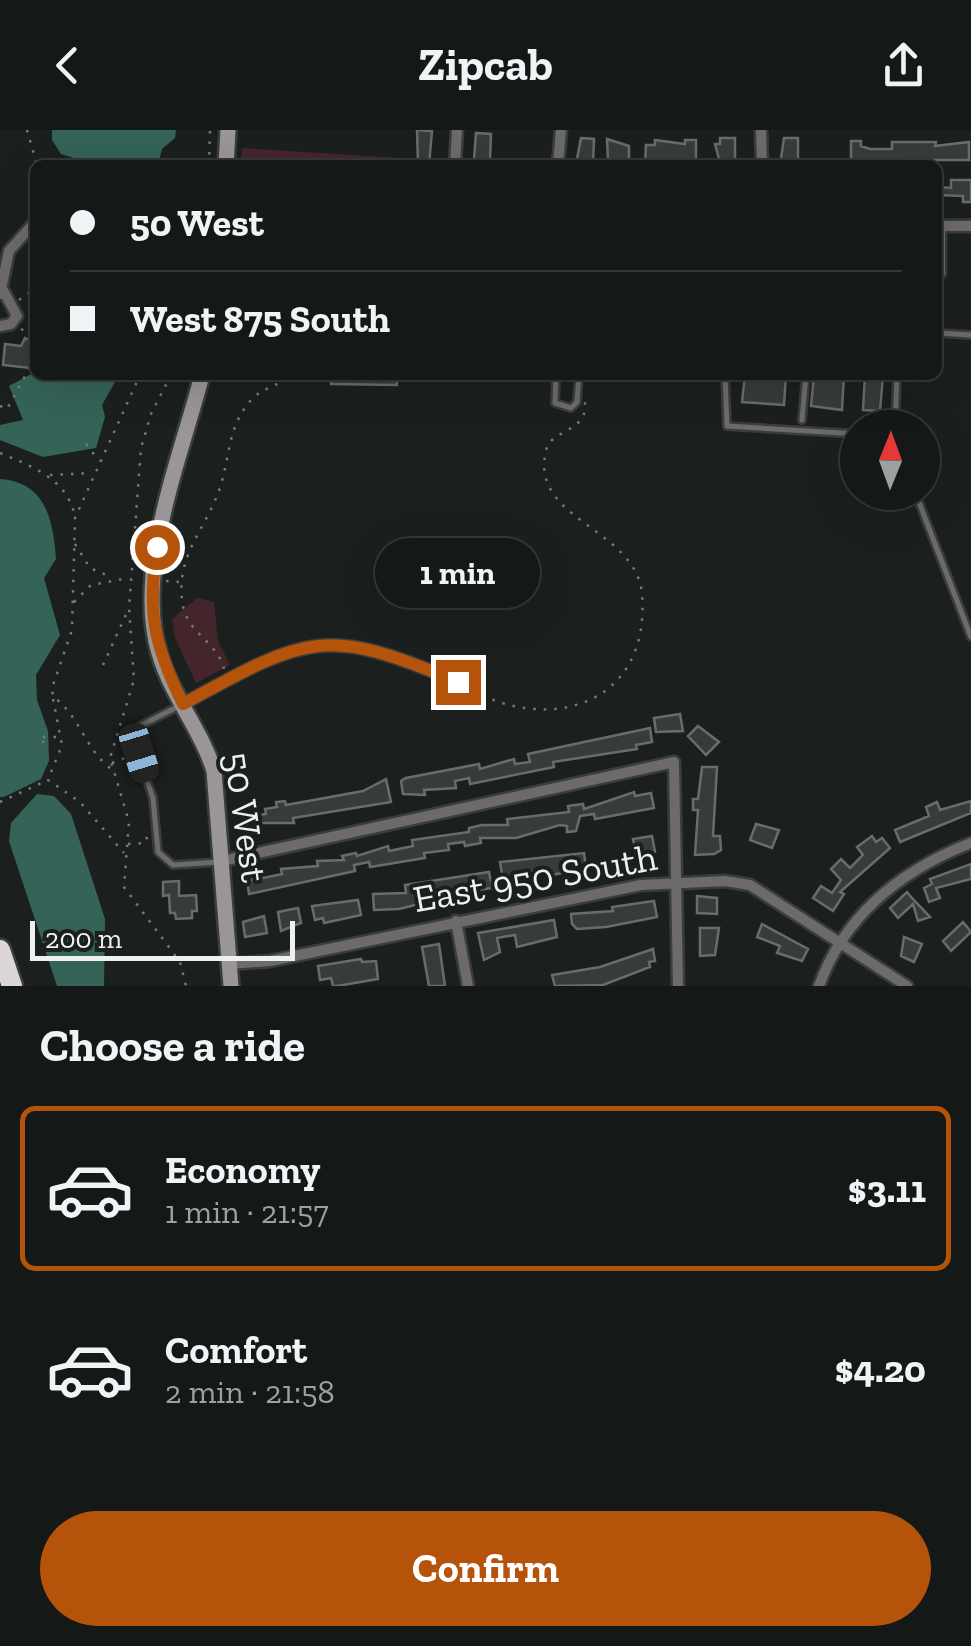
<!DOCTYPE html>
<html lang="en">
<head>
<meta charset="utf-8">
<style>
  :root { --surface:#141816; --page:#1d211f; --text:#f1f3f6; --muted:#9da0a1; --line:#333735; --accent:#b45309 }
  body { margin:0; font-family:"Zilla Slab",serif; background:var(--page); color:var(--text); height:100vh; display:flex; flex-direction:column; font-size:38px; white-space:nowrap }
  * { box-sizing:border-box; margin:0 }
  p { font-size:32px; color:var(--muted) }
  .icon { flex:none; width:55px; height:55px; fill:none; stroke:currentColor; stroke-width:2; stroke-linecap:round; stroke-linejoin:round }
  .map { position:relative; height:856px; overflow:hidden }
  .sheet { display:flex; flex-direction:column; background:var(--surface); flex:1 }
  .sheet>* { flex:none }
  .hud { position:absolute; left:30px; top:30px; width:912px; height:220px; border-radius:15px; box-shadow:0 10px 40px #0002,0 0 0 2px var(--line); display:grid; align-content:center; height:220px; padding:0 40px; background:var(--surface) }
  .needle { width:65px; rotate:1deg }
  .buttons { position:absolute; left:840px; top:280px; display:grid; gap:20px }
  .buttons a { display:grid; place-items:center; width:100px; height:100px; border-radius:50%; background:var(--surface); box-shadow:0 10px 40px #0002,0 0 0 2px var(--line); font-size:50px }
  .scale { position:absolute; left:30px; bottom:25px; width:265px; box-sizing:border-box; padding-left:10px; border:5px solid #eef1f0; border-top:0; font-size:28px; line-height:35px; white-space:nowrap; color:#eef1f0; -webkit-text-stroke:8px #1b201e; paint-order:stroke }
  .end { position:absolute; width:45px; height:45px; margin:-22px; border:12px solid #b45309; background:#fff; box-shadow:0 0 0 5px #fff }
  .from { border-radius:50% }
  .bubble { position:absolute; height:70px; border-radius:35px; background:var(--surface); box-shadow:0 10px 40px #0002,0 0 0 2px var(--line); font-size:32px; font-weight:700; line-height:70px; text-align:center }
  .car { position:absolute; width:30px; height:60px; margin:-30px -15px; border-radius:12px; box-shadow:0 0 8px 2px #0007; background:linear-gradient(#222 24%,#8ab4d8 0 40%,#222 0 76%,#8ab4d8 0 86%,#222 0) }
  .hud b { display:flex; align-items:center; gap:35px; height:95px; font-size:38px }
  .hud b+b { border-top:2px solid var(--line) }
  .hud i { width:25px; height:25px; background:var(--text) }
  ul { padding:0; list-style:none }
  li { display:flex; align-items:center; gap:30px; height:165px; margin:0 20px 15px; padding:0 20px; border:5px solid transparent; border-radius:15px }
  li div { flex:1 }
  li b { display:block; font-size:38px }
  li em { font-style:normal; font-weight:700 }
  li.selected { border-color:var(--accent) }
  li>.icon { width:90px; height:90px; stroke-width:1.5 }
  h2 { padding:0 40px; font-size:45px; line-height:120px }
  .button { display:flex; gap:20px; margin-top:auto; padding:20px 40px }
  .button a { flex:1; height:115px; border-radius:60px; background:var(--accent); color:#fff; font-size:40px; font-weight:700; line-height:115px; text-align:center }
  header { display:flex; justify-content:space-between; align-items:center; height:130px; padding:0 40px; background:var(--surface); font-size:45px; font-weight:700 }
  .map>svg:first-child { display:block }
</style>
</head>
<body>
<header><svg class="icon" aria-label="back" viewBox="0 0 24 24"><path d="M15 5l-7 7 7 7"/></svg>Zipcab<svg class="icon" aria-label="share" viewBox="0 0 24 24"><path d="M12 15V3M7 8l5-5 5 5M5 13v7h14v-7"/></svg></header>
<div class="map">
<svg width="971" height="856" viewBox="0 0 971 856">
  <rect width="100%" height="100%" fill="#1b201e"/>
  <path fill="#44252c" d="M242,18L399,28V35H241Z
    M197,468L214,472L218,511L230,535L196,553L175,508L172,489Z"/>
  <path fill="#356358" d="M52,0H176L175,8L162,19L158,35H79L77,29L61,24L52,10Z
    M35,242L119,245L102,275L105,287L96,318L43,327L0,310V295L23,290L9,256Z
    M0,349C46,352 53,390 56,429L44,448L60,505L36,545L37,570L48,601L49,631L41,649L4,667H0Z
    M37,664L54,666L71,684L105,789L104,856H57L9,711L11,693Z"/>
  <path fill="#373c3a" stroke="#676d6b" stroke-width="2.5" d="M417,0L432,1L429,35H418Z
    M476,3L491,4L490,30L474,29Z
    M581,8L594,9L593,34H576Z
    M720,8H735V33H720L715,14H720Z
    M784,8H798V35H780Z
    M607,9L629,16V30H608Z
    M655,10L685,14V10H696V31L653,30V35H645L646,15H655Z
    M851,11H861V16L870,19H892V12H936L935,16L969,12V30H851Z
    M951,50H971V72H963V66L938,65V57L951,58Z
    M25,208L35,213L30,238L3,235L5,214L21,216Z
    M332,245H397V255L331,254Z
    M745,245H786L784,275L742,272Z
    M814,245H844L842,280L811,276Z
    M865,245H883L880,281L863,280Z
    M680,584L683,601L656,602L654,588Z
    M698,596L719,612L706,625L688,606Z
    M650,598L652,612L636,615L637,619L553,632L554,637L470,654L469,648L455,651L456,658L424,660L425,665L403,664L401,651L406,648L479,634L480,639L514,629L515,634L530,632L528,624Z
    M702,637H717L713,706H720L721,720L714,724L695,725L698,680H693V669H698Z
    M386,649L391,672L293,688L294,693H259L260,700L243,703L241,688L266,684L265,679L277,677L276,672L285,671L286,675L363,661Z
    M634,662L635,666L651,663L654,678L595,689L594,684L580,686L576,701L567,702V696L560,695L516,708H480L481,713L465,716L464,712L448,714L449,720L424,723L425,728L370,737L369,732L354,735L355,741L249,764L247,751L252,750V745L263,743V748L282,744L281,739L318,736L317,731L344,730L342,726L356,723L357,726L388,716L389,721L413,716L412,710L469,702V698L482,695H508L507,689L569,682L568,676L583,674L584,679Z
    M971,671V683L900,712L895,700L929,686L926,677L937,672L940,680Z
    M756,694L779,700L772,718L750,710Z
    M652,706L655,722L637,729L633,709Z
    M872,706L876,712L882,708L890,718L840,762L844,764L833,781L813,768L821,756L832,763L841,750L831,739L841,729L850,738L863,725L857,717Z
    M584,723L586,737L580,740L551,745L550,739L526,742L527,750H503L500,732Z
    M971,734V749L936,758L940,768L929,772L924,758L932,754L930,749Z
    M489,742L492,758L426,768L419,774L399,779L374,780L373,764L406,763L405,755Z
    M179,751V766L196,765L197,781H192V788L176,789L175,783H170L169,765L163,766V752Z
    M907,762L911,767L930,787L918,791L913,774L898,788L890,778Z
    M697,766L717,768V784L697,783Z
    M358,770L361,785L324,793L323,788L315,790L312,776Z
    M654,771L657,787L606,797L577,799L572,794L571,784L613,781L612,777Z
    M298,778L301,793L281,801L278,782Z
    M264,786L267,803L245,807L243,792Z
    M554,790L557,807L517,817L515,805L497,808L500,822L484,830L478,803Z
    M963,792L971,802L951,821L943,811Z
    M762,794L808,819L802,831L777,823L780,816L757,807Z
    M700,798H719L715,825L700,826Z
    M904,807L922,814L914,832L901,826Z
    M439,814L445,856H429L422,817Z
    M653,819L655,831L649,832L650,837L603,855L555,856L552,845L600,837Z
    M361,829L362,832L376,831L378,849L337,856H333L331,848L320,850L318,836Z"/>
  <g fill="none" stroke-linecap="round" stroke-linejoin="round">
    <defs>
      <path id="lane" d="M938,203L971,205
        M556,245L555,273L571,278L577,272L579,245
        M725,245L727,296L858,304
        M802,290L806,245
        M895,298L897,245
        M915,362L971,507
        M179,576L140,596L132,608L153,668L158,722L173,735L219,732"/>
      <path id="street" d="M761,0L762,35
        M455,35L457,0
        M558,35L561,0
        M938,96H971
        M940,143V96
        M0,164L9,121L35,92
        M0,196L11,194L17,186L3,160
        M183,574C307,506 324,495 458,552
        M222,731L674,632L678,856
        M456,791L468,856
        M230,834L270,831L641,755L725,751L750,755L907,856
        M819,856C845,784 902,740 971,713"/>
      <path id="secondary" d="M226,35L228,0
        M202,245C181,327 134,440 159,523C171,565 201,599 214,641L231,856"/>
      <path id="highway" d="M0,820L12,856"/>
    </defs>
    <use href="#lane" stroke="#393d3b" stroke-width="10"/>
    <use href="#street" stroke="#393d3b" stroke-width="15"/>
    <use href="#secondary" stroke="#393d3b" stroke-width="20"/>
    <use href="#highway" stroke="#393d3b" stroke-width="25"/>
    <path stroke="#767a78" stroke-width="2.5" stroke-dasharray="2.5 8" stroke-linecap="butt" d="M27,0L37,35
      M209,35L210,0
      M19,170L35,159
      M21,199L35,206
      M171,245L151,284L141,318L129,478L134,550L110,628L129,692L124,757L180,832L186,856
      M0,276L7,279L35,228
      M86,314L99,331
      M0,323C33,337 66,348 75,386
      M50,345L92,343
      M75,414L90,438L111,447
      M166,451L180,452
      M74,472L91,455L129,448
      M103,535L129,478
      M224,539C218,513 188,503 183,476C173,422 212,395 223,347C230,319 230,293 252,269C262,258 278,257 290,245
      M464,556C548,606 651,576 642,464C636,396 522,390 548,314C563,297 591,298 584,268
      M53,569L62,615L48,650L80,672L124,723
      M43,607H62
      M43,613L44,603
      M112,633L133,625
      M110,638C85,619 79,584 53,567L52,558L72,500L75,388L140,245
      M0,672L48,650
      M128,714L145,713L147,707"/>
    <use href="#lane" stroke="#6d6a6a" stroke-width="5"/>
    <use href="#street" stroke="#6d6a6a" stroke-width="10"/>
    <use href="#secondary" stroke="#9a9596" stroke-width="15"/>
    <use href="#highway" stroke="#dcd6d7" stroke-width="20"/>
  </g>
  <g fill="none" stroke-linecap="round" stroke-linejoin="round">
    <path stroke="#b45309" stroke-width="12" d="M157,417C147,483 154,515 183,574C307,506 324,495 458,552"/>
  </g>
  <g text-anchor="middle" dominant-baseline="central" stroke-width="8" stroke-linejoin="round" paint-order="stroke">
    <g font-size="38" fill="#eef1f0" stroke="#1b201e">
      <text transform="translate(246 687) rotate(82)">50 West</text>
      <text transform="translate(535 748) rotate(-10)">East 950 South</text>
    </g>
  </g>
</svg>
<div class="buttons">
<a><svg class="needle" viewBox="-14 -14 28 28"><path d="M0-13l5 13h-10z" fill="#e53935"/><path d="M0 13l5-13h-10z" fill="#9da0a1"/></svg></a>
</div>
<div class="scale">200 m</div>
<i class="end from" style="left:157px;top:417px"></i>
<i class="end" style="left:458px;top:552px"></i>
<div class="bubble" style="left:375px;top:408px;width:165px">1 min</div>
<i class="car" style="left:139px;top:623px;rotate:163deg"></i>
<div class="hud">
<b><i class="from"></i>50 West</b>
<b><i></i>West 875 South</b>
</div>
</div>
<section class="sheet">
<h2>Choose a ride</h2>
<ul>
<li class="selected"><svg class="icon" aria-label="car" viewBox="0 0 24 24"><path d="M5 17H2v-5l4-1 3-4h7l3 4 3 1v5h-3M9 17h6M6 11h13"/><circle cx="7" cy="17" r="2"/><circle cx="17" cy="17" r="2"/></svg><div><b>Economy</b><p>1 min · 21:57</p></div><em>$3.11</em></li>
<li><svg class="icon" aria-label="car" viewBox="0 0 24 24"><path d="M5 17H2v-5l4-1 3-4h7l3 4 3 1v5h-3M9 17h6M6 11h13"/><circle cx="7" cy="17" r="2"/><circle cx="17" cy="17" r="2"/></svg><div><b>Comfort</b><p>2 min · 21:58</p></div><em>$4.20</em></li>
</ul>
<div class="button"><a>Confirm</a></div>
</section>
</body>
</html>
